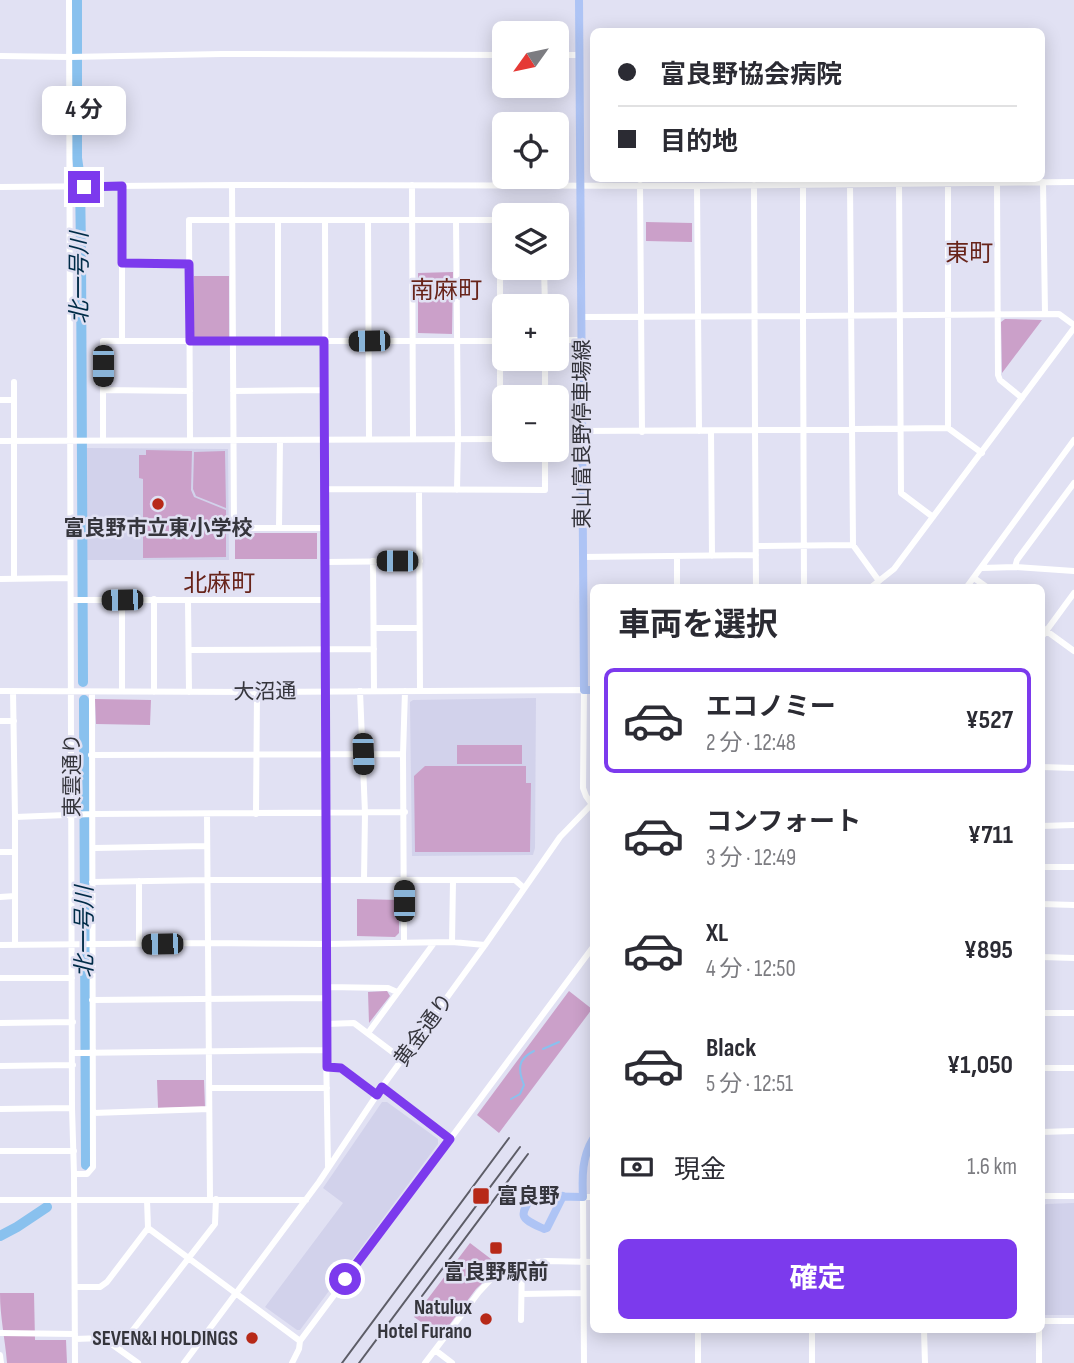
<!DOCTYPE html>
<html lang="ja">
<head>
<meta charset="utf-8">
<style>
  :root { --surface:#fff; --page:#f2f2f3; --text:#2b2b33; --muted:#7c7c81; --line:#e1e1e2; --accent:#7c3aed }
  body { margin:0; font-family:"Sofia Sans Condensed","Noto Sans JP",sans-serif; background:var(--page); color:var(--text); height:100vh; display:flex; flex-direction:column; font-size:26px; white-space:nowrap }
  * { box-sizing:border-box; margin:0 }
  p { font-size:23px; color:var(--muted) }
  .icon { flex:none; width:38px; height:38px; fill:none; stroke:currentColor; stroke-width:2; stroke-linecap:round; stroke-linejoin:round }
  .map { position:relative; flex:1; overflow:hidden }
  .side { position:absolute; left:590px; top:584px; width:455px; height:749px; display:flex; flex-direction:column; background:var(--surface); border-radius:10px; box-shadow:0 4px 18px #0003 }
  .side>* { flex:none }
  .banner { position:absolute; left:590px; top:28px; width:455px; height:154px; border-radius:10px; box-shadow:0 4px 18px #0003; display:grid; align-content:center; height:154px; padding:0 28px; background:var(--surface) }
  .needle { width:46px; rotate:237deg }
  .controls { position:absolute; left:492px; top:21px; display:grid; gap:14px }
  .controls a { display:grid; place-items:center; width:77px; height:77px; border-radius:10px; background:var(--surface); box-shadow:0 4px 18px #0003; font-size:35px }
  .end { position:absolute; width:32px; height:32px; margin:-16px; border:9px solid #7c3aed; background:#fff; box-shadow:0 0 0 4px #fff }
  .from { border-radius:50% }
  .bubble { position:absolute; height:49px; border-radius:10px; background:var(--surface); box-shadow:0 4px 18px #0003; font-size:23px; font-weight:700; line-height:49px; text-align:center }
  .car { position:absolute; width:21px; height:42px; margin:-21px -10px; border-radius:9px; box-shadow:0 0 5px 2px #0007; background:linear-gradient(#222 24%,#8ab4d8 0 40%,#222 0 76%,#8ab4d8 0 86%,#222 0) }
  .banner b { display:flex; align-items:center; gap:24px; height:66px; font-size:26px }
  .banner b+b { border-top:2px solid var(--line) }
  .banner i { width:18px; height:18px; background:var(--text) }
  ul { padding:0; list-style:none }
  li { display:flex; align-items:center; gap:21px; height:105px; margin:0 14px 10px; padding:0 14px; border:4px solid transparent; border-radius:10px }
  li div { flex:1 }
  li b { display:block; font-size:26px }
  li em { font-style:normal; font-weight:700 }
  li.current { border-color:var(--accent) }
  li>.icon { width:63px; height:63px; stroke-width:1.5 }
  h2 { padding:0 28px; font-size:32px; line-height:84px }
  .pay { display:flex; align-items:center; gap:18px; height:77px; padding:0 28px; font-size:26px }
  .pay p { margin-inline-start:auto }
  .action { display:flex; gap:14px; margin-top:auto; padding:14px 28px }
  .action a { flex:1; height:80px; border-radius:10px; background:var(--accent); color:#fff; font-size:28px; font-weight:700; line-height:80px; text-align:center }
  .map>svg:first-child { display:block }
</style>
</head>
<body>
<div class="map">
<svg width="1074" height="1363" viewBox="0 0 1074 1363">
  <rect width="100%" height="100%" fill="#e1e1f3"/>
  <path fill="#d2d2eb" d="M86,448L228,449L229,560H87Z
    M536,698L535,848L533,855L412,856L410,702L413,700Z
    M382,1102H387L438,1139V1144L300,1330H297L265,1307L343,1203L323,1188Z
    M1074,1203V1315H1044V1206L1046,1204Z"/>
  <path fill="#cba0c9" d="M646,222L692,223V242L646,241Z
    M453,272L452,334L418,333V273Z
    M194,276H229V337H194Z
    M1005,319L1042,320L1002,373L1001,322Z
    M146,450L192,451L191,490L194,497L226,510V557L143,558V479L139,478V455H146Z
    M225,451L226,508L196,496L193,489L194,452Z
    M235,533H317V559H235Z
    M95,699L151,700L150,725L96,724Z
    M457,745H522V764H457Z
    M425,766H526V783H531L530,852H415L414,776Z
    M357,899L399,900V933L395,937L357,936Z
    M387,991L390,996L369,1023L368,992Z
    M569,991L592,1009L499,1133L477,1115Z
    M157,1080H204L205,1107L158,1108Z
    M470,1243L495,1262V1271L476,1289L441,1336L414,1317Z
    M0,1293H34L35,1340H66L67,1363H7C5,1339 0,1317 0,1293Z"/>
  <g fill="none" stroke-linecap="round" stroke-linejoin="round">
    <path stroke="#89c1ee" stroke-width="2" d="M543,1049L559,1042
      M511,1099L520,1094L524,1085C518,1070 517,1059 534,1051"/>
    <path stroke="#89c1ee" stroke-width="10" d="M77,0V158L80,179L81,252L83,682
      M84,700L86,1165
      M0,1236L17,1227L47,1207"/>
    <path stroke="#fff" stroke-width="6" d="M69,0L72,1108L74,1174L75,1363
      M556,55H579
      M0,56L70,57L222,54L504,55
      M1043,182L1045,313
      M850,183L853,545L879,581
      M899,183L901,493L933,517
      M948,183V428
      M997,183L998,375L1000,380L1022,398
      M232,185L234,528H325
      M412,185L413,439
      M640,185L642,432
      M697,186L699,431
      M0,187L232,185L697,186L1074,182
      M500,219V439
      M325,220L327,944L326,1050L328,1166
      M368,220L369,439
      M456,220L458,439L457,490
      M122,263L189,264
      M544,268L545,306
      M582,317L803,316V185
      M278,340V220
      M556,340H582
      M122,341V186
      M14,382V579
      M103,390L190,391
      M233,391L325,390
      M545,397V359
      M0,400H14
      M582,431L755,430L754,185
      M711,431L712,556
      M103,440V341H504
      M190,440L189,220H504
      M0,441L504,439
      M325,489L545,490V450
      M419,490L420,691
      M279,528L280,440
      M756,546L853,545
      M582,557L756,555
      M373,561L374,691
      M325,562L420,561
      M1015,567L1017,560L1074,483
      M982,568L1015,567L1074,571
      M974,578L988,588
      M0,579L70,578
      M677,588V556
      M756,588L755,430L948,428L982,453
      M804,588L803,316L1059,314L1074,325
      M870,588L894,569L1074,328
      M966,588L1074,440
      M154,599V692
      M71,600H325
      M122,600V691
      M188,601L189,692
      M1041,627L1074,651
      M374,628H419
      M1041,638L1074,593
      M189,650L374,649
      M0,691L257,692L584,690L583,788L586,796L593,806
      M13,691L15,817
      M360,691L365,813L364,880
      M0,721H14
      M91,755L403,754
      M1041,767L1074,768
      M207,814L210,1199
      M256,814L257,692
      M1041,826L1074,825
      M94,848L207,846
      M0,852H15
      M1041,867H1074
      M92,882L207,880H515L524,888
      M0,897L15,896
      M1041,904L1074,905
      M404,942L403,754L405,691
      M452,942L453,881
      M139,944V881
      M0,945L207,943L327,944L452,942L485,945
      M15,945V817L92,814L405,812
      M1041,957L1074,958
      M0,978H72
      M327,987L388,988L397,992
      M92,1000L327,998
      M1041,1013H1074
      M0,1023L73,1022
      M327,1024L354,1023L403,1060
      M368,1033L434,943
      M73,1053L326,1050
      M0,1066L73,1065
      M327,1067L341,1068L377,1095
      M1041,1068H1074
      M382,1087L449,1139
      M209,1088H327
      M0,1109L72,1108
      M93,1113L209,1109
      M1041,1132L1074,1131
      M0,1151H74
      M74,1174H87L93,1167L92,692
      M1041,1196H1074
      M0,1200H306
      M148,1228L300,1341
      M75,1287H100L107,1282L148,1228L147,1200
      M522,1294L583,1293
      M521,1320L522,1263
      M1041,1321H1074
      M924,1330L925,1363
      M1039,1330V1363
      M0,1333L75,1334
      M75,1339L103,1338L138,1363
      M119,1348L215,1224L216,1199
      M435,1350L452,1363
      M0,1355L1,1363
      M184,1363L319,1182L382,1087L485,945L560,837L592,804
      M292,1363L299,1349L300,1341L593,947
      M425,1363L479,1292L492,1278L505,1269L522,1263L547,1261L593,1262
      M584,1363L583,1197H593
      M698,1363V1330
      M812,1363V1330"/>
    <path stroke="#aec4f5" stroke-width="8" d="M579,0L584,690H593
      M563,1196L547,1228L544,1229C521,1218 518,1218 532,1196L583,1197C582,1176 582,1157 593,1139"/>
    <path stroke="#5d5d67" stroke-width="2" d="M422,1296L528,1154
      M342,1363L509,1138
      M359,1363L520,1147"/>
  </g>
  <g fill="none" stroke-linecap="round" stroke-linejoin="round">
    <path stroke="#7c3aed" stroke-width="9" d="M84,187L122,186V263L189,264L190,341H324L327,1067L341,1068L377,1095L382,1087L450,1139L345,1279"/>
  </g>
  <g fill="#b72918" stroke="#e1e1f3" stroke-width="2.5">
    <circle cx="158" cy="504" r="7"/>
    <rect x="472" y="1187" width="18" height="18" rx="3.5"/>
    <rect x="489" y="1241" width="14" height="14" rx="3.5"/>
    <circle cx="486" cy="1319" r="7"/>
    <circle cx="252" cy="1338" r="7"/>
  </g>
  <g text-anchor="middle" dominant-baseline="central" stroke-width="5" stroke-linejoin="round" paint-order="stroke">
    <g font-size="21" fill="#35353c" stroke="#e1e1f3">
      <text transform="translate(582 434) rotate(-90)">東山富良野停車場線</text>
      <text transform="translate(265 692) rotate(-1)">大沼通</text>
      <text transform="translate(72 775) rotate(-90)">東雲通り</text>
      <text transform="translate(424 1030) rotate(-54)">黄金通り</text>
    </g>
    <g font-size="21" font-weight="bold" fill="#35353c" stroke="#e1e1f3">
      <text x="158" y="528">富良野市立東小学校</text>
      <text x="497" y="1196" text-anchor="start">富良野</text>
      <text x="496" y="1272">富良野駅前</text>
      <text x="472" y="1307" text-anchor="end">Natulux<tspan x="472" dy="24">Hotel Furano</tspan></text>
      <text x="238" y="1338" text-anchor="end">SEVEN&amp;I HOLDINGS</text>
    </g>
    <g font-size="23" font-style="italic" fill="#002c48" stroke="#e1e1f3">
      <text transform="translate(80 278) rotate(-90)">北一号川</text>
      <text transform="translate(85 932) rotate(-90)">北一号川</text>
    </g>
    <g font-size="24" fill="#68241a" stroke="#e1e1f3">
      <text x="969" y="253">東町</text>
      <text x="446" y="290">南麻町</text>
      <text x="219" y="583">北麻町</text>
    </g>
  </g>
</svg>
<div class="controls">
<a><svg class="needle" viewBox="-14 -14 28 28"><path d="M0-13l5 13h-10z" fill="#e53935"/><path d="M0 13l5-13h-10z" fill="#7c7c81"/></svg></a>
<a><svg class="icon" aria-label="locate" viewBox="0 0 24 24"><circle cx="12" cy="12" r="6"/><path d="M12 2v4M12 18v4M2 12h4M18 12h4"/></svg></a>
<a><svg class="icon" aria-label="layers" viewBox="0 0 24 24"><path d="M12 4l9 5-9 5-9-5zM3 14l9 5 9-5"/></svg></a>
<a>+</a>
<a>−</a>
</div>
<i class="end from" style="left:345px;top:1279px"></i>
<i class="end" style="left:84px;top:187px"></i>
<div class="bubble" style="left:42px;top:86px;width:84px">4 分</div>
<i class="car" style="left:369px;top:341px;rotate:269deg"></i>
<i class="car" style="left:103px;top:366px;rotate:180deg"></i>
<i class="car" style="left:397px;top:561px;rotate:270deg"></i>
<i class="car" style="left:122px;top:600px;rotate:269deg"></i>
<i class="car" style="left:363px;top:754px;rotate:178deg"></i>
<i class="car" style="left:404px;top:901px;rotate:0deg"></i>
<i class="car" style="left:162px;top:944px;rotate:269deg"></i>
<div class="banner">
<b><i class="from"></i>富良野協会病院</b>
<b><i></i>目的地</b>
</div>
<section class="side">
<h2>車両を選択</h2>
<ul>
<li class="current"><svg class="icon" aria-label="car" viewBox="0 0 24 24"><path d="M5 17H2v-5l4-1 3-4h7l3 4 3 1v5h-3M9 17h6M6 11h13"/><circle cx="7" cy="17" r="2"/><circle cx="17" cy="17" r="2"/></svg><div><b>エコノミー</b><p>2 分 · 12:48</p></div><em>¥527</em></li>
<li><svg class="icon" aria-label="car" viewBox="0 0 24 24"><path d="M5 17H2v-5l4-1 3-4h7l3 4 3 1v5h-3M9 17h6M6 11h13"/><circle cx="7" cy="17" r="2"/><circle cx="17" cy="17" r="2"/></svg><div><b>コンフォート</b><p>3 分 · 12:49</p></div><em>¥711</em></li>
<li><svg class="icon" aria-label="car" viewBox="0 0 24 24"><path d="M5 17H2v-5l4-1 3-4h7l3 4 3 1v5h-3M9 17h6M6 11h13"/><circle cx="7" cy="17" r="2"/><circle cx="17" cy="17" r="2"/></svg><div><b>XL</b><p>4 分 · 12:50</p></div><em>¥895</em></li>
<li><svg class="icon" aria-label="car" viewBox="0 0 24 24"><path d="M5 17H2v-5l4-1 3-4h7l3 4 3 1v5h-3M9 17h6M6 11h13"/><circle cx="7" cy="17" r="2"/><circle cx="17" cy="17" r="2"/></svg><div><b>Black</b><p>5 分 · 12:51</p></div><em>¥1,050</em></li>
</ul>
<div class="pay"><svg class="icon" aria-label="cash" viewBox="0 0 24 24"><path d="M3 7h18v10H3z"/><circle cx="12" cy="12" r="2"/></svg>現金<p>1.6 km</p></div>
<div class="action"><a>確定</a></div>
</section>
</div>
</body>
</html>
